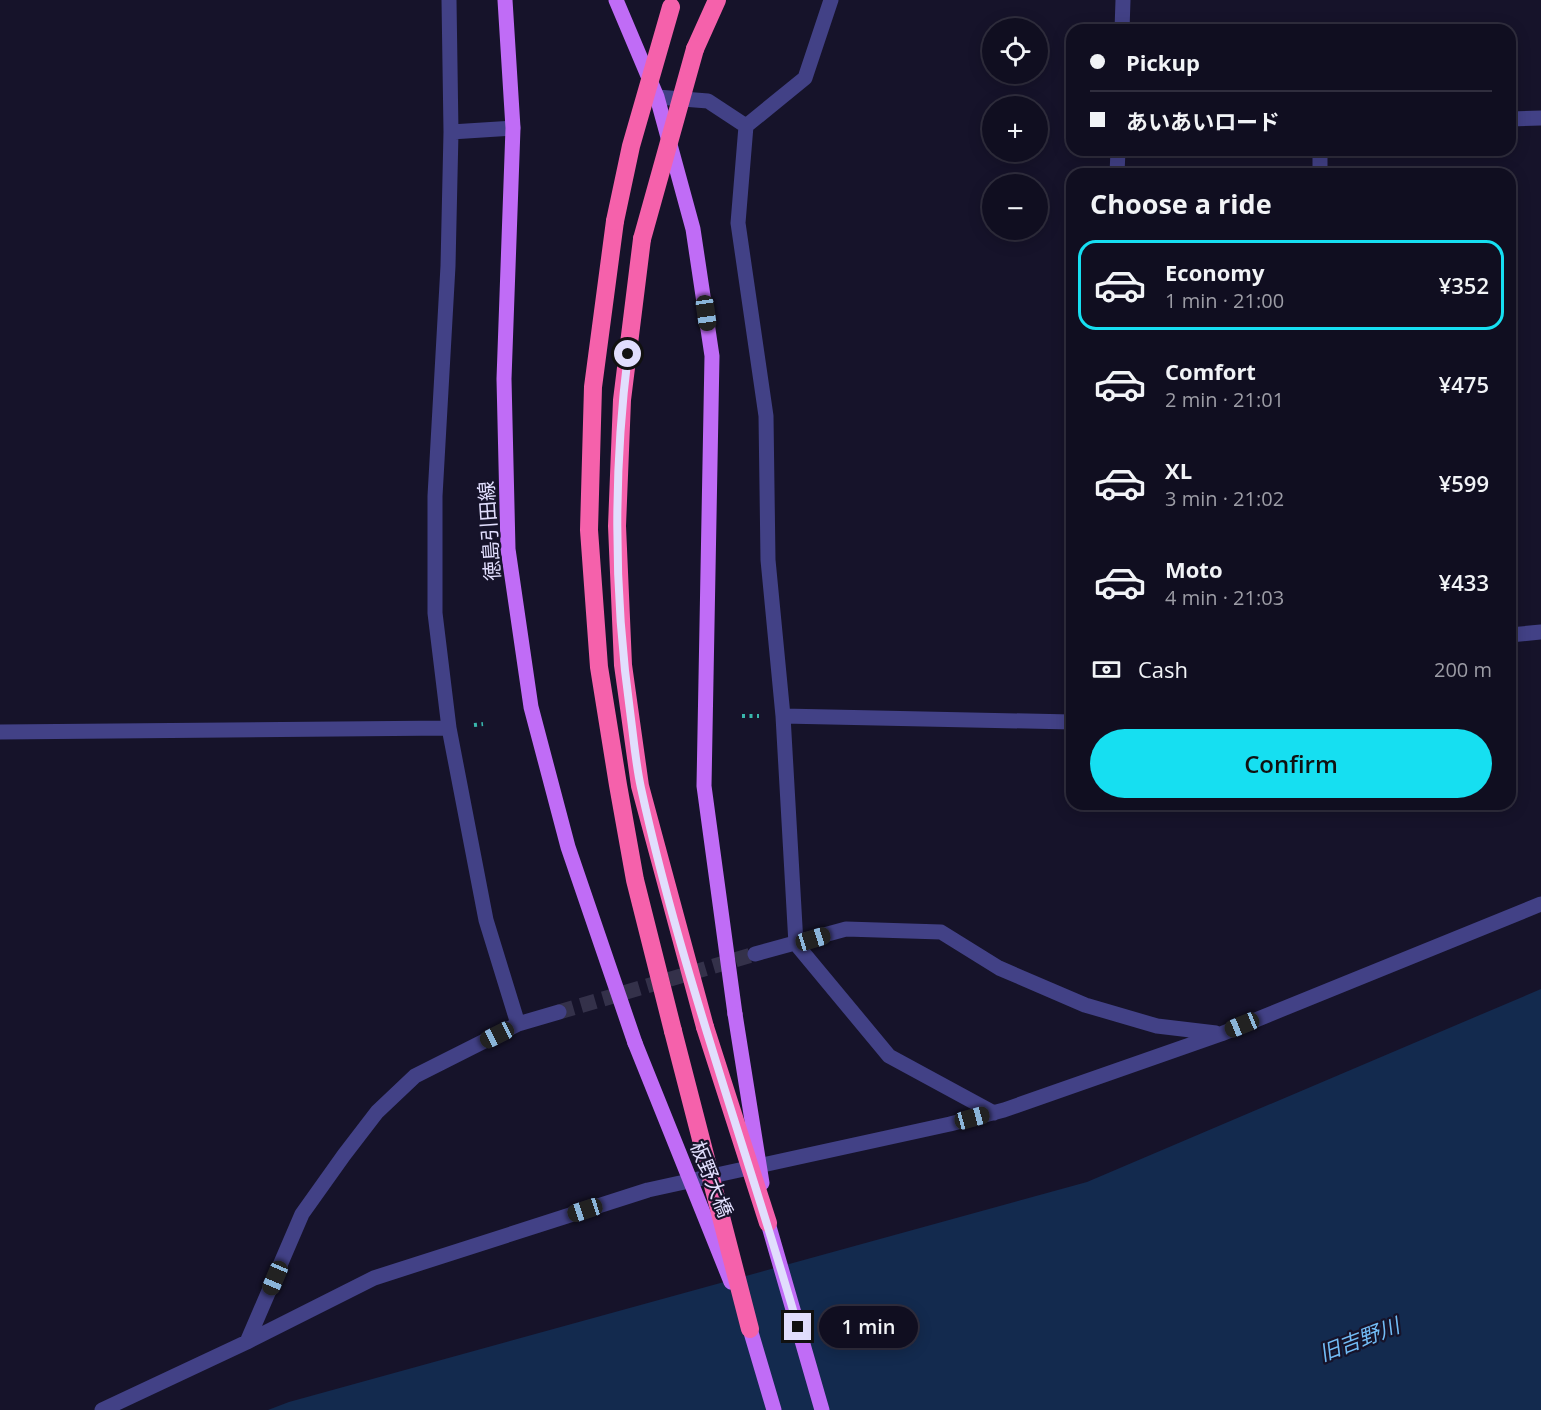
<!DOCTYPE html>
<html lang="en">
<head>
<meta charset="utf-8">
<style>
  :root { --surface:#100e20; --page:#191729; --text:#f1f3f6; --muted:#9c9ca5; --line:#302e3e; --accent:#16dff1 }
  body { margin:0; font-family:"Open Sans","Noto Sans JP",sans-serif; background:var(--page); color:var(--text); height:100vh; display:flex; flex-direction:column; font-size:22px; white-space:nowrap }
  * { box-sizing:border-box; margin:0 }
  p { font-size:20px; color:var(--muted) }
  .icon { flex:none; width:33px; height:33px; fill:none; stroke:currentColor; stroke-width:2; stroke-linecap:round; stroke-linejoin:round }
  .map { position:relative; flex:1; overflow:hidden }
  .drawer { position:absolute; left:1066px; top:168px; width:450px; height:642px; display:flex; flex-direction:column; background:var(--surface); border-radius:18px; box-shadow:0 3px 15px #0003,0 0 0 2px var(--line) }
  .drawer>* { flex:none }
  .hud { position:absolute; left:1066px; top:24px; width:450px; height:132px; border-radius:18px; box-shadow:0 3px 15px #0003,0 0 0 2px var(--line); display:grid; align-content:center; height:132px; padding:0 24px; background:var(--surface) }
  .tools { position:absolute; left:982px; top:18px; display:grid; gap:12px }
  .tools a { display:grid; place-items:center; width:66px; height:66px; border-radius:50%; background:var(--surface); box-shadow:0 3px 15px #0003,0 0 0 2px var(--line); font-size:30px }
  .end { position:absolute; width:27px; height:27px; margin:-14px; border:8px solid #e1defd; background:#111; box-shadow:0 0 0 3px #111 }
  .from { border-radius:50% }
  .bubble { position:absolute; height:42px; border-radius:21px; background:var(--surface); box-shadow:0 3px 15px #0003,0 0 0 2px var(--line); font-size:20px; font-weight:600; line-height:42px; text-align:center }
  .car { position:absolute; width:18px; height:36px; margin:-18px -9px; border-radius:8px; box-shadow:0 0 4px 2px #0007; background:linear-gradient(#222 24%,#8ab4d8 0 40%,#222 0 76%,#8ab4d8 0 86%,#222 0) }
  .hud b { display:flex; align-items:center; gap:21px; height:57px; font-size:22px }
  .hud b+b { border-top:2px solid var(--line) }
  .hud i { width:15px; height:15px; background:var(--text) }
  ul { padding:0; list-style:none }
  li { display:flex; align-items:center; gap:18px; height:90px; margin:0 12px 9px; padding:0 12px; border:3px solid transparent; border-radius:18px }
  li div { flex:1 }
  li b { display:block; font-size:22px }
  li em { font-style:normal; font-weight:600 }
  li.selected { border-color:var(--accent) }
  li>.icon { width:54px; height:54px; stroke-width:1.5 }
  h2 { padding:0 24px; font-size:27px; line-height:72px }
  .pay { display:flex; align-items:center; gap:15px; height:66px; padding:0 24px; font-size:22px }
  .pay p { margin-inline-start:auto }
  .cta { display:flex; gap:12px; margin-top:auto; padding:12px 24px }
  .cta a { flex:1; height:69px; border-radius:36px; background:var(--accent); color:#111; font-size:24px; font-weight:600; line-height:69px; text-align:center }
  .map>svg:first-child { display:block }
</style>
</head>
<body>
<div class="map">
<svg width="1541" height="1410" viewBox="0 0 1541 1410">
  <rect width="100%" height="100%" fill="#16132a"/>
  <path fill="#132a4e" d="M1541,989V1410H268L289,1402L1087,1182Z"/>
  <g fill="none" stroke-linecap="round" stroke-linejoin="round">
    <path stroke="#34314a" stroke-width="15" stroke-dasharray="15 8" stroke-linecap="butt" d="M559,1012L755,954"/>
    <path stroke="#39b6ac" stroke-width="4" stroke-dasharray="3 4.5" stroke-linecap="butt" d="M742,716H759
      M474,725L483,724"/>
    <path stroke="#424186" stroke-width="15" d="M449,0L451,132L448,266L435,496V613L449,728L486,920L518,1024
      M831,0L805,78L746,126L738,223L766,416L768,560L783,716L796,944L889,1056L994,1113
      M1122,30L1123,0
      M657,97L708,101L746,126
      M1510,119L1541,118
      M451,132L513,128
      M1117,174L1118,150
      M1320,174V150
      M1510,635L1541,632
      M783,716L1072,722
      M0,732L449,728
      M755,954L846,929L941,932L999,968L1085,1005L1157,1026L1216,1033
      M247,1342L302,1214L344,1155L377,1112L415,1076L518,1024L559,1012
      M102,1410L247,1342L374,1278L648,1190L950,1124L1004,1110L1221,1034L1541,904"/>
    <path stroke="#c06cf6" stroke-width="15" d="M505,0L513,128L504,379L508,549L531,707L568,847L635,1043
      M616,0L657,97L693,229L712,356L704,786L735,1014
      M768,1223L822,1410
      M750,1329L774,1410"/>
    <path stroke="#f561ab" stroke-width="18" d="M695,49L717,0
      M615,221L593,387L589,530L599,667L618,785L635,880L673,1031
      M642,239L622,400L617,526L623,665L640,786L705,1027"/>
    <path stroke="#c06cf6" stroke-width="15" d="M735,1014L762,1183
      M635,1043L731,1282"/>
    <path stroke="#f561ab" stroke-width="18" d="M615,221L631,146L671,7
      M642,239L695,49
      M705,1027L768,1223
      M673,1031L750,1329"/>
  </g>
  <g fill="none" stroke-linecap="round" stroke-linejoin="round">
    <path stroke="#e1defd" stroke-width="8" d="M628,354C613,474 614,599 631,719C634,742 636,765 641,788C681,971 746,1147 798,1327"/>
  </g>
  <g text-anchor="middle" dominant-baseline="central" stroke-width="4.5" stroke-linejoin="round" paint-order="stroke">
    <g font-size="20" fill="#e1defd" stroke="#16132a">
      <text transform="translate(489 531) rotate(-94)">徳島引田線</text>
      <text transform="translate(712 1179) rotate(68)">板野大橋</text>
    </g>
    <g font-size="21" font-style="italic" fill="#72bcf6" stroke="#16132a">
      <text transform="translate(1359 1339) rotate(-21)">旧吉野川</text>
    </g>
  </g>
</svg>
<div class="tools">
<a><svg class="icon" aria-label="locate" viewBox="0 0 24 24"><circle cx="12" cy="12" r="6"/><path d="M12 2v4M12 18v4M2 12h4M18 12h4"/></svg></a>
<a>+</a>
<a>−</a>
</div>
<i class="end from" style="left:628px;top:354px"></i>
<i class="end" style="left:798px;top:1327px"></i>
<div class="bubble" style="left:819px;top:1306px;width:99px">1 min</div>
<i class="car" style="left:706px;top:313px;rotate:172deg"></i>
<i class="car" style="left:813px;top:939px;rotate:73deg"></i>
<i class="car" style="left:1242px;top:1025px;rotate:248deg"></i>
<i class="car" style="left:497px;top:1035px;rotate:243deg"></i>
<i class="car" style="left:972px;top:1118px;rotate:75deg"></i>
<i class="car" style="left:585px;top:1210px;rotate:252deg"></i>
<i class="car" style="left:275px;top:1278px;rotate:203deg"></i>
<div class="hud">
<b><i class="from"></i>Pickup</b>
<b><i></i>あいあいロード</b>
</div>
<section class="drawer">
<h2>Choose a ride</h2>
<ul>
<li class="selected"><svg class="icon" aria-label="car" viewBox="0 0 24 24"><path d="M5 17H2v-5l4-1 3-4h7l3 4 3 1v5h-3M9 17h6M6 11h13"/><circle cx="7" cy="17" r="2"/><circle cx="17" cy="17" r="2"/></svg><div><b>Economy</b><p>1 min · 21:00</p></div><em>¥352</em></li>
<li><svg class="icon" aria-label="car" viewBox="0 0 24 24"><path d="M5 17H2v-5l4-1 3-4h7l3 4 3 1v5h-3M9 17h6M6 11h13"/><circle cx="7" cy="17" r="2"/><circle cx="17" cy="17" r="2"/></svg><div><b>Comfort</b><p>2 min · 21:01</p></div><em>¥475</em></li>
<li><svg class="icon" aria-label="car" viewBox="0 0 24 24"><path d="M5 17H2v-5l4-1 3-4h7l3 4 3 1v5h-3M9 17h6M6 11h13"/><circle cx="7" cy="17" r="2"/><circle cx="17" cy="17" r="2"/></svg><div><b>XL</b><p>3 min · 21:02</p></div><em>¥599</em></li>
<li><svg class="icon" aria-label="car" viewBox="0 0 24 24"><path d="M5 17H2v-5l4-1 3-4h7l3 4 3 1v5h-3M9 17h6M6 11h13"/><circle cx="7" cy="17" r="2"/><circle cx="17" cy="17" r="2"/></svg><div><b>Moto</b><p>4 min · 21:03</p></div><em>¥433</em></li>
</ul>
<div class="pay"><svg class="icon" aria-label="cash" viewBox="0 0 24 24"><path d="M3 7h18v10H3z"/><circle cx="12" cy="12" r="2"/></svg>Cash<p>200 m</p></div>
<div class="cta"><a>Confirm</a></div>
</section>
</div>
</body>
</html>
